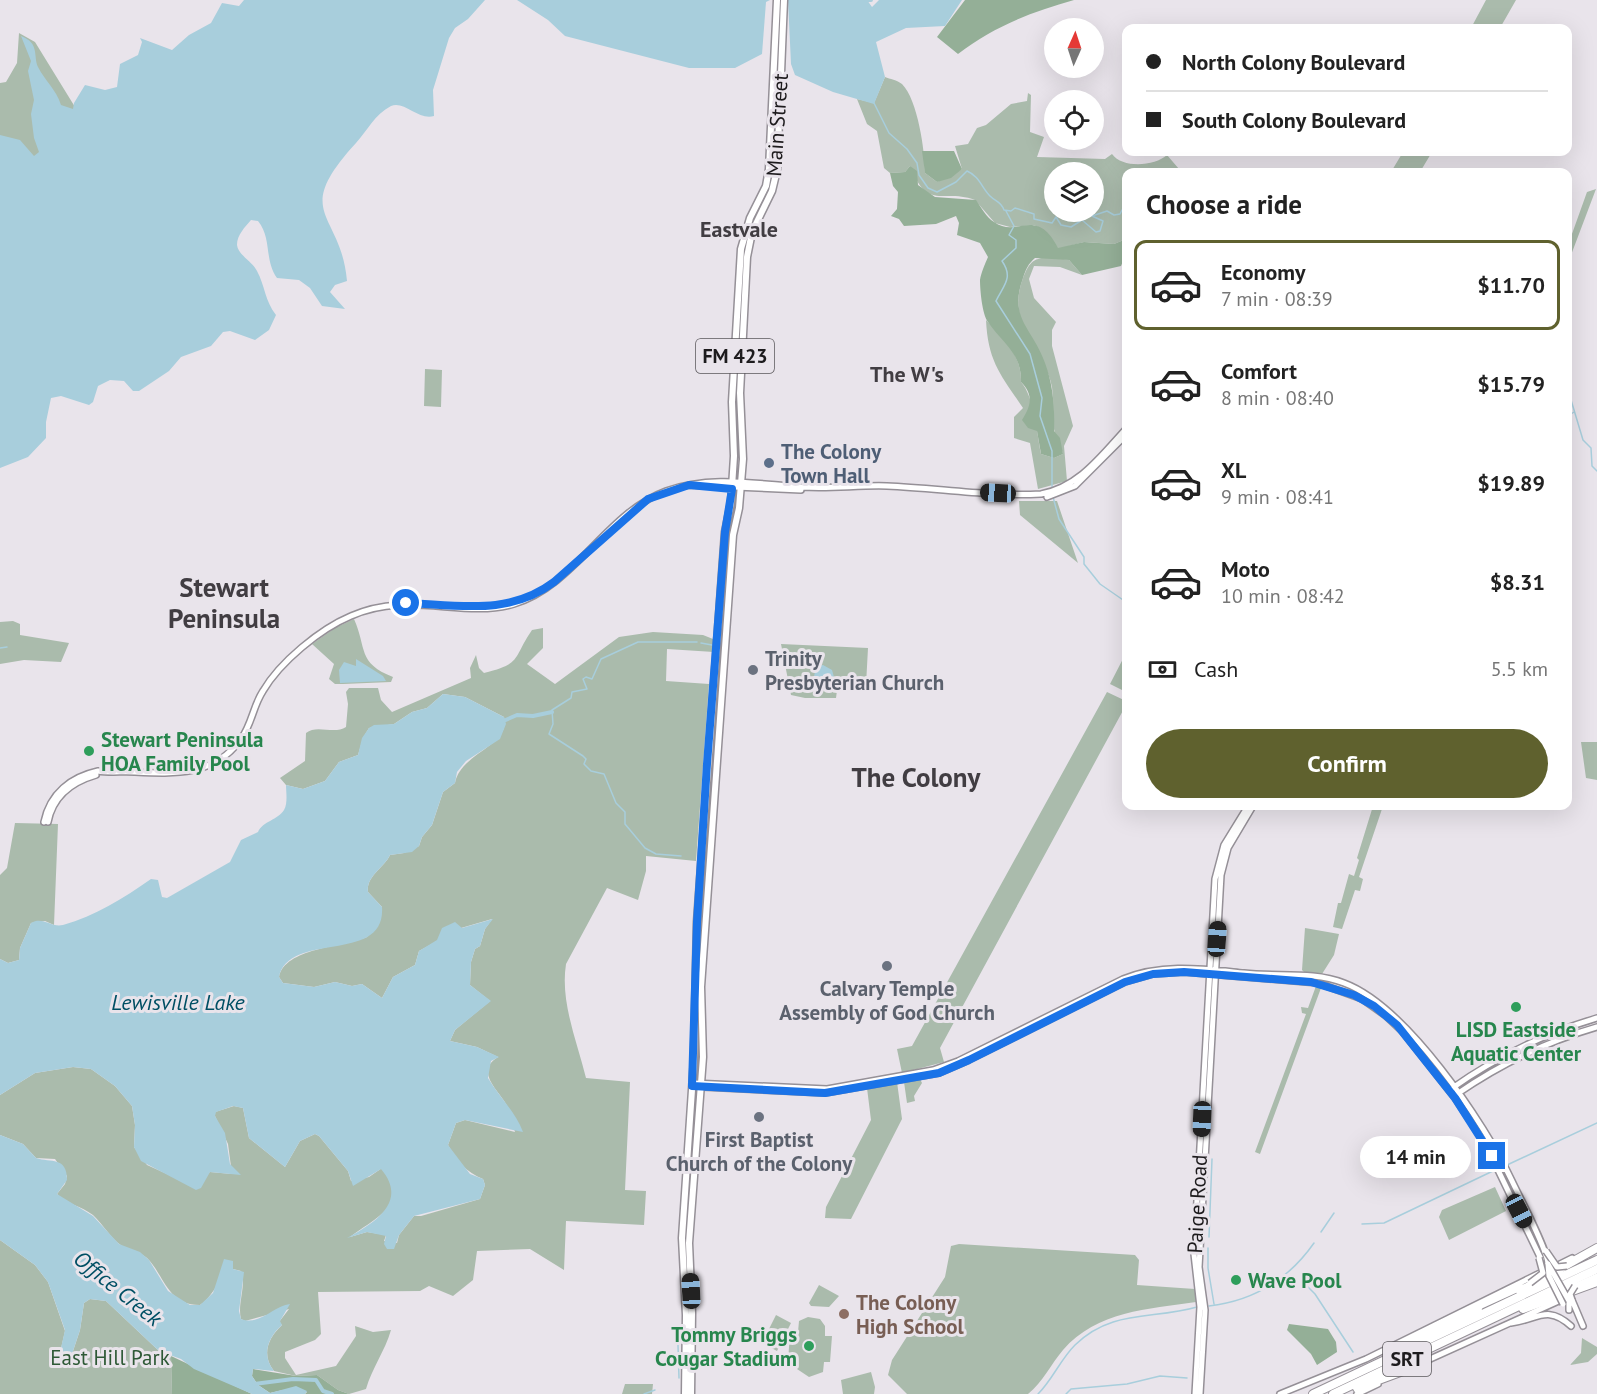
<!DOCTYPE html>
<html lang="en">
<head>
<meta charset="utf-8">
<style>
  :root { --surface:#fff; --page:#f2f2f2; --text:#222; --muted:#767676; --line:#e0e0e0; --accent:#5f612e }
  body { margin:0; font-family:"PT Sans",sans-serif; background:var(--page); color:var(--text); height:100vh; display:flex; flex-direction:column; font-size:22px; white-space:nowrap }
  * { box-sizing:border-box; margin:0 }
  p { font-size:20px; color:var(--muted) }
  .icon { flex:none; width:33px; height:33px; fill:none; stroke:currentColor; stroke-width:2; stroke-linecap:round; stroke-linejoin:round }
  .map { position:relative; flex:1; overflow:hidden }
  .sheet { position:absolute; left:1122px; top:168px; width:450px; height:642px; display:flex; flex-direction:column; background:var(--surface); border-radius:12px; box-shadow:0 6px 24px #0002 }
  .sheet>* { flex:none }
  .guide { position:absolute; left:1122px; top:24px; width:450px; height:132px; border-radius:12px; box-shadow:0 6px 24px #0002; display:grid; align-content:center; height:132px; padding:0 24px; background:var(--surface) }
  .needle { width:39px; rotate:3deg }
  .tools { position:absolute; left:1044px; top:18px; display:grid; gap:12px }
  .tools a { display:grid; place-items:center; width:60px; height:60px; border-radius:50%; background:var(--surface); box-shadow:0 6px 24px #0002; font-size:30px }
  .end { position:absolute; width:27px; height:27px; margin:-14px; border:8px solid #1a73e8; background:#fff; box-shadow:0 0 0 3px #fff }
  .from { border-radius:50% }
  .bubble { position:absolute; height:42px; border-radius:21px; background:var(--surface); box-shadow:0 6px 24px #0002; font-size:20px; font-weight:700; line-height:42px; text-align:center }
  .car { position:absolute; width:18px; height:36px; margin:-18px -9px; border-radius:8px; box-shadow:0 0 4px 2px #0007; background:linear-gradient(#222 24%,#8ab4d8 0 40%,#222 0 76%,#8ab4d8 0 86%,#222 0) }
  .guide b { display:flex; align-items:center; gap:21px; height:57px; font-size:22px }
  .guide b+b { border-top:2px solid var(--line) }
  .guide i { width:15px; height:15px; background:var(--text) }
  ul { padding:0; list-style:none }
  li { display:flex; align-items:center; gap:18px; height:90px; margin:0 12px 9px; padding:0 12px; border:3px solid transparent; border-radius:12px }
  li div { flex:1 }
  li b { display:block; font-size:22px }
  li em { font-style:normal; font-weight:700 }
  li.active { border-color:var(--accent) }
  li>.icon { width:54px; height:54px; stroke-width:1.5 }
  h2 { padding:0 24px; font-size:27px; line-height:72px }
  .pay { display:flex; align-items:center; gap:15px; height:66px; padding:0 24px; font-size:22px }
  .pay p { margin-inline-start:auto }
  .primary-button { display:flex; gap:12px; margin-top:auto; padding:12px 24px }
  .primary-button a { flex:1; height:69px; border-radius:36px; background:var(--accent); color:#fff; font-size:24px; font-weight:700; line-height:69px; text-align:center }
  .map>svg:first-child { display:block }
</style>
</head>
<body>
<div class="map">
<svg width="1597" height="1394" viewBox="0 0 1597 1394">
  <rect width="100%" height="100%" fill="#e9e4eb"/>
  <path fill="#aabbac" fill-rule="evenodd" d="M1486,0H1516L1500,28H1471Z
    M19,33L35,42L91,133L0,257V83L6,82L17,63Z
    M885,77C890,79 897,80 902,84C918,100 925,152 925,173L937,182L962,169L955,146L968,144L977,128L986,125L1011,104L1027,101L1028,93L1031,95L1030,132L1044,137L1037,157L1105,159L1112,154C1123,169 1155,166 1167,155L1179,169L1255,172H1126V239L1114,244L1084,242L1058,249L1042,229L1034,225L1010,227L995,223L975,200C942,188 928,212 910,166L905,172L890,173L884,168L877,131L867,124L857,99L874,103ZM1054,172H1094V212H1054Z
    M1403,152H1432L1420,172H1391Z
    M1596,189L1568,263V245L1587,192Z
    M1052,257L1069,260L1082,275L1060,267L1034,266L1029,279L1034,298L1056,322L1052,330V346L1073,426L1064,446L1067,481L1038,489L1030,443L1014,438V417L1023,408C1001,375 988,362 986,320C1004,338 1022,356 1021,382C1034,396 1037,434 1041,454L1054,458L1063,454C1061,446 1055,436 1054,429C1053,415 1054,401 1052,387C1044,346 1005,327 1023,278C1030,261 1033,258 1052,257Z
    M425,369L442,370L441,407L424,406Z
    M1019,501H1057L1078,563L1020,515Z
    M354,619C367,648 357,663 393,677L391,682L343,684H335L329,679L334,664L312,644L335,628Z
    M13,621L20,624V635L69,643L61,662L24,660L0,664V622Z
    M543,628V648L527,664L555,684L619,637L653,632L703,635L713,639L714,652L667,649L666,681L709,684L696,861L646,856V871L638,900L607,888L566,964C560,1002 577,1041 586,1078L630,1082L625,1190L646,1191L644,1225L566,1221L564,1270L530,1249L477,1251L473,1280L453,1296L429,1286L420,1291L318,1292L321,1334L315,1340L285,1352V1358L296,1375L336,1366L356,1336L355,1326L373,1332L391,1330C385,1351 372,1368 366,1389L349,1394L338,1390L317,1375L296,1376L274,1371C261,1355 268,1338 282,1325L279,1322L289,1309L245,1321L241,1319C237,1304 247,1284 241,1271L233,1269V1261C222,1274 213,1297 200,1305C167,1305 165,1276 147,1258C139,1251 130,1251 122,1246C111,1239 103,1224 93,1215C81,1206 67,1204 57,1194L65,1184L67,1176L55,1159L36,1158L23,1144L0,1135V1095L35,1073L73,1067L91,1069L115,1086L132,1106L135,1125L134,1147L147,1165L189,1184L210,1172L232,1174L228,1144L215,1116V1112L234,1106L243,1108L249,1138L285,1167L300,1141L315,1134L319,1136L348,1171L351,1181L369,1177L382,1168C410,1207 374,1218 350,1237L367,1232L386,1235L384,1241L397,1243L399,1235L414,1216H421L480,1199L485,1185L483,1179C466,1172 457,1161 448,1145L456,1123L465,1120L515,1132C512,1123 510,1113 506,1104C497,1089 475,1071 498,1057L477,1047L450,1041L455,1030L490,1001L470,985L471,962L475,949L480,946L485,929L492,919L461,928L419,951L415,965L393,977L382,998L362,984L352,986L335,982L314,987L283,983L279,977C285,948 342,947 367,937L382,907L368,892C366,876 384,868 390,855L404,853L419,846L422,837L432,825L443,792L455,783C461,752 511,746 504,717L465,697L443,694L427,708L412,712L394,724L369,728L363,738L358,755L339,762L325,781L303,789L286,785L280,778L305,761L306,733C317,724 334,735 346,727L348,704L346,692L349,688H378L381,700L392,712L471,678L470,668L476,655L479,668L484,673C523,663 512,659 532,630Z
    M781,644L868,648L866,685L838,683L836,698H805L791,695Z
    M1126,653V692L1110,684Z
    M1107,692L1126,701V705L940,1048L944,1062L902,1073L897,1049L912,1046Z
    M1581,742H1597V780L1586,778Z
    M1373,806H1383L1359,877L1363,879L1360,891L1355,890L1342,929L1333,927L1338,903H1341L1349,874L1354,876L1359,860L1357,858Z
    M15,823L58,824L54,925L45,921L31,923L20,948L19,960L8,963L0,959V875L7,868Z
    M1305,928L1339,934L1334,955L1322,974L1305,973L1302,970Z
    M1316,986L1321,988L1260,1154L1255,1152L1306,1014L1302,1013L1301,1007L1308,1008Z
    M920,1079L922,1083L914,1096L915,1101L907,1103L904,1082Z
    M897,1082L902,1119L851,1219L825,1218L826,1207L871,1120L867,1088Z
    M1495,1187L1506,1211L1449,1240L1439,1217L1442,1210Z
    M0,1240L35,1265L48,1282L65,1331L59,1357L72,1354L80,1330L84,1303L90,1299L106,1301L159,1351L171,1356L172,1394H0Z
    M959,1244L1135,1255L1139,1260L1137,1285L1195,1289L1196,1302C1148,1309 1097,1311 1063,1350C1051,1364 1043,1382 1028,1394H907L888,1375L892,1360L945,1277L951,1246Z
    M819,1285L839,1296L829,1307L811,1306L809,1303Z
    M776,1315L791,1323L777,1351L762,1343Z
    M808,1317L820,1319L825,1326V1336H832L830,1362H824L823,1372L809,1377L797,1369V1363L788,1362L790,1332H798L799,1321Z
    M1582,1338L1597,1347V1354L1588,1362L1570,1365L1581,1353Z
    M871,1372L875,1387L874,1394H843L841,1380Z
    M625,1384H653L652,1394H622Z"/>
  <path fill="#94af97" d="M965,0H1074C1031,12 993,27 958,54L937,37Z
    M922,151H954L962,169L951,178L937,182L925,173Z
    M910,166L917,171L918,185L935,197L976,200C981,207 986,217 994,222C1017,239 1036,205 1058,248L1084,242L1114,244L1126,239V254L1121,266L1082,275L1069,260L1035,258C1028,264 1026,269 1023,278C1008,319 1033,328 1045,363C1053,384 1055,409 1054,431L1060,438L1063,454L1054,458L1041,454L1037,431L1028,428L1022,420C1031,406 1034,395 1021,382C1022,353 1002,343 988,322C982,314 980,289 980,280C981,273 985,264 988,257L980,243L957,235L959,223L956,216L936,224L904,226L899,219L891,216L897,209L898,192L893,186L890,173L905,172Z
    M1289,1324L1328,1329L1336,1342L1337,1352L1317,1365L1311,1354L1287,1330Z
    M171,1356L252,1394H172Z
    M253,1369L296,1376L317,1375L338,1390L349,1394H305L307,1392L283,1390L270,1393L258,1385L252,1376Z"/>
  <path fill="#a8cedc" d="M244,0H485L468,19L455,28L449,38L433,90L434,116C419,121 404,100 391,106C375,114 367,131 356,143C290,215 341,211 347,281L335,285L330,292L345,309L322,306L310,288L299,280L277,278C264,260 272,238 258,221L251,220C245,227 237,235 237,245C238,255 252,261 257,271C265,286 265,301 276,315L269,330L255,340L230,331L223,332L211,346L181,357L169,371L139,391H133L124,381L110,380L98,386L93,402L89,405L61,396L51,398L46,422V438L28,457L0,468V135L20,140L34,156L39,152L34,138L31,114L34,100L28,71L31,61L21,36C40,43 33,56 38,67C45,81 56,89 61,105L73,109L74,103L85,85L105,90L117,87L120,64L138,55L142,42L140,38L172,50L189,35L211,23L222,3L239,6Z
    M517,0H770L766,2L762,54L735,68H689L565,36L548,20Z
    M788,0H867L872,7L879,0H962L945,26L906,28L876,42L885,77L874,104L833,92L795,75L791,64Z
    M356,659L383,676L386,681L340,683L339,670L344,662L356,666Z
    M823,665L832,670L834,677L821,685L812,686L816,667Z
    M443,694L465,697L504,717L506,724L500,739L466,761L457,772L455,783L443,792L432,825L422,837L419,846L412,852L390,855C384,868 366,876 368,892L382,907C386,965 289,930 279,977L283,983L314,987L335,982L352,986L362,984L382,998L393,977L415,965L419,951L437,940L442,928L455,922L462,928L493,919L485,929L480,946L475,949L471,962L470,985L491,1001L455,1030L450,1041L477,1047L499,1057L491,1061L488,1078C499,1097 515,1111 523,1132L465,1120L456,1123L448,1145L470,1174L483,1179L485,1185L480,1199L414,1216L399,1235L394,1249H387L384,1244L386,1236L367,1232L347,1238C374,1223 409,1202 381,1169L353,1186L348,1171L319,1136L315,1134L300,1141L285,1167L249,1138L243,1108L233,1106L216,1112L215,1116L225,1133L230,1164L241,1175L210,1172L201,1188L196,1190L141,1161L134,1147L135,1125L132,1106L115,1086L91,1069L73,1067L35,1073L0,1095V959L8,963L19,960L20,948L31,923C43,916 51,928 63,925C95,916 124,898 151,879L158,880L162,897L167,898L230,862L241,840L258,832C263,821 278,820 284,810C288,803 286,792 286,785L303,789L325,781L339,762L358,755L362,738L369,728L374,725L394,724L412,712L427,708Z
    M0,1135L23,1144L36,1158C51,1163 67,1156 67,1180L57,1194L93,1216L119,1244L140,1252L149,1260L168,1291L190,1305H200L213,1293L224,1259L233,1261V1269L244,1272L239,1311L241,1319C260,1326 273,1306 290,1304L280,1321L282,1325C268,1337 261,1355 274,1371L253,1369L252,1376L258,1385L270,1393L296,1386L307,1391L305,1394H252L194,1369L181,1359L159,1351L106,1301L90,1299L84,1303L80,1330L72,1354L59,1357L65,1330L48,1282L35,1265L0,1240Z"/>
  <g fill="none" stroke-linecap="round" stroke-linejoin="round">
    <path stroke="#a8cedc" stroke-width="1.5" d="M874,103L889,133L907,149L917,163L919,175L928,188L937,192L956,182L967,171C979,176 982,188 990,196C996,202 1001,201 1004,210L1011,211L1015,208L1034,214V219L1052,223L1056,217L1061,225L1071,227L1082,220L1096,232L1100,231L1103,221L1092,216L1107,211L1114,215L1120,214L1122,210L1126,211
      M1006,211L1014,226L1009,235L1016,240V248L1002,261C1014,278 1003,286 996,301L1030,354L1042,398L1040,416L1052,451V490
      M1568,390L1583,440L1591,448L1592,466L1597,471
      M1568,416L1574,412
      M1053,497L1059,519L1084,557V564L1100,584L1126,602
      M701,643L712,645
      M0,648L7,647
      M681,856L656,854L645,848L625,824V812L616,803L604,774L591,771L584,764L586,759L583,756L549,734L553,724L552,710L571,698L572,692L587,689L583,679L586,677L592,679L601,659L638,642H697
      M1507,1165L1597,1123
      M1362,1224L1384,1223L1495,1170
      M1321,1232L1334,1213
      M1209,1237L1212,1159
      M1208,1248V1268L1214,1304
      M1305,1284L1315,1294L1353,1352
      M1209,1306C1254,1301 1288,1280 1314,1243
      M678,1345L679,1378
      M644,1394L655,1390
      M1038,1394C1053,1379 1060,1360 1075,1345C1112,1309 1152,1320 1197,1307
      M1066,1394L1071,1389L1127,1384L1160,1376L1187,1378"/>
    <path stroke="#a8cedc" stroke-width="4" d="M866,0H871
      M501,722L517,715L533,716L552,712
      M254,1384L293,1379L316,1380L323,1391L332,1394"/>
    <defs>
      <path id="secondary" d="M689,485L801,490
        M1047,497L1075,486L1126,435
        M44,822C50,793 71,777 98,771C110,773 124,771 135,772C175,774 215,776 241,739C252,724 253,706 263,691C280,662 320,629 351,616C409,590 462,619 514,604C576,585 606,513 666,491C711,475 756,484 802,487C831,489 859,485 887,486C938,488 990,497 1041,494C1079,487 1101,456 1126,429
        M48,822C53,796 72,782 96,775
        M693,1083L827,1089L933,1070L958,1061L1123,979C1163,963 1203,969 1244,973C1277,977 1313,971 1344,983C1406,1006 1484,1122 1512,1181C1520,1198 1548,1251 1548,1264
        M703,1087L825,1093L939,1073L969,1060L1125,982L1153,974L1184,972L1318,983L1362,999L1386,1016L1402,1031L1455,1098L1484,1141L1541,1259
        M1451,1089C1496,1057 1543,1034 1597,1018
        M1457,1094C1502,1063 1545,1042 1597,1027
        M1554,1267L1572,1258
        M1562,1288L1568,1289L1597,1276
        M1572,1300L1583,1326
        M1569,1301V1310
        M1477,1308L1523,1287
        M1511,1323C1537,1320 1547,1304 1571,1326
        M1408,1369L1563,1299
        M1195,1394L1200,1307L1194,1254L1215,879L1224,845L1248,806
        M1200,1394L1205,1310L1199,1267L1221,875L1228,848L1253,806
        M1280,1394L1366,1359L1540,1273
        M1357,1394L1378,1384"/>
      <path id="primary" d="M685,1394L686,1315L682,1238L694,1060L697,922L725,532L731,503L734,456L732,402L741,249L750,218L766,186L769,169L777,0
        M691,1394L692,1313L689,1243L703,1057L701,987L733,535L739,508L743,459L740,393L747,257L752,232L772,191L777,170L784,0"/>
      <path id="highway" d="M1520,1291L1597,1248
        M1523,1309L1597,1282
        M1398,1348L1478,1308
        M1357,1388L1411,1368
        M1313,1394L1597,1260
        M1333,1394L1597,1269"/>
    </defs>
    <use href="#secondary" stroke="#959097" stroke-width="8"/>
    <use href="#primary" stroke="#959097" stroke-width="9"/>
    <use href="#highway" stroke="#959097" stroke-width="10"/>
    <use href="#secondary" stroke="#fff" stroke-width="5"/>
    <use href="#primary" stroke="#fff" stroke-width="6"/>
    <use href="#highway" stroke="#fff" stroke-width="8"/>
    <defs>
      <path id="secondary-bridge" d="M1546,1251L1557,1267L1567,1266
        M1548,1264L1549,1276L1563,1304
        M1548,1264L1569,1301
        M1530,1283L1543,1273L1539,1258
        M1572,1300L1570,1294L1575,1286"/>
    </defs>
    <use href="#secondary-bridge" stroke="#959097" stroke-width="8" stroke-linecap="butt"/>
    <use href="#secondary-bridge" stroke="#fff" stroke-width="5"/>
  </g>
  <g fill="none" stroke-linecap="round" stroke-linejoin="round">
    <path stroke="#1a73e8" stroke-width="8" d="M406,603C459,605 509,616 554,582L648,499L689,485L732,489L725,532L707,764L697,922L692,1086L825,1093L939,1073L969,1060L1125,982L1153,974L1184,972L1311,982L1354,995L1374,1006L1397,1025L1455,1098L1492,1156"/>
  </g>
  <circle fill="#5c6f8a" stroke="#e9e4eb" stroke-width="2" cx="769" cy="463" r="6"/>
  <g fill="#6b7280" stroke="#e9e4eb" stroke-width="2">
    <circle cx="753" cy="670" r="6"/>
    <circle cx="887" cy="966" r="6"/>
    <circle cx="759" cy="1117" r="6"/>
  </g>
  <g fill="#2e9e5b" stroke="#e9e4eb" stroke-width="2">
    <circle cx="89" cy="751" r="6"/>
    <circle cx="1516" cy="1007" r="6"/>
    <circle cx="1236" cy="1280" r="6"/>
    <circle cx="809" cy="1346" r="6"/>
  </g>
  <circle fill="#8d6e63" stroke="#e9e4eb" stroke-width="2" cx="844" cy="1314" r="6"/>
  <g text-anchor="middle" dominant-baseline="central" stroke-width="6" stroke-linejoin="round" paint-order="stroke">
    <g fill="#e9e4eb" stroke="#5a575b" stroke-width="1.5">
      <rect x="696" y="339" width="78" height="34" rx="4.5"/>
      <rect x="1383" y="1342" width="48" height="34" rx="4.5"/>
    </g>
    <g font-size="20" font-weight="bold" fill="#1d1b1d">
      <text x="735" y="356">FM 423</text>
      <text x="1407" y="1359">SRT</text>
    </g>
    <g font-size="21" fill="#1d1b1d" stroke="#e9e4eb">
      <text transform="translate(777 125) rotate(-86)">Main Street</text>
      <text transform="translate(1197 1204) rotate(-87)">Paige Road</text>
    </g>
    <g font-size="21" font-weight="bold" fill="#4e5e75" stroke="#e9e4eb" text-anchor="start">
      <text x="781" y="451">The Colony<tspan x="781" dy="24">Town Hall</tspan></text>
    </g>
    <g font-size="21" font-weight="bold" fill="#5b616d" stroke="#e9e4eb">
      <text x="765" y="658" text-anchor="start">Trinity<tspan x="765" dy="24">Presbyterian Church</tspan></text>
      <text x="887" y="988">Calvary Temple<tspan x="887" dy="24">Assembly of God Church</tspan></text>
      <text x="759" y="1139">First Baptist<tspan x="759" dy="24">Church of the Colony</tspan></text>
    </g>
    <g font-size="21" font-weight="bold" fill="#27864d" stroke="#e9e4eb" text-anchor="start">
      <text x="101" y="739">Stewart Peninsula<tspan x="101" dy="24">HOA Family Pool</tspan></text>
      <text x="1516" y="1029" text-anchor="middle">LISD Eastside<tspan x="1516" dy="24">Aquatic Center</tspan></text>
      <text x="1248" y="1280">Wave Pool</text>
      <text x="797" y="1334" text-anchor="end">Tommy Briggs<tspan x="797" dy="24">Cougar Stadium</tspan></text>
    </g>
    <g font-size="21" font-weight="bold" fill="#785e54" stroke="#e9e4eb" text-anchor="start">
      <text x="856" y="1302">The Colony<tspan x="856" dy="24">High School</tspan></text>
    </g>
    <g font-size="21" fill="#2e5936" stroke="#e9e4eb">
      <text x="110" y="1357">East Hill Park</text>
    </g>
    <g font-size="22" font-weight="bold" fill="#413d42" stroke="#e9e4eb">
      <text x="739" y="229">Eastvale</text>
      <text x="907" y="374">The W's</text>
    </g>
    <g font-size="22" font-style="italic" fill="#004f64" stroke="#e9e4eb">
      <text x="178" y="1002">Lewisville Lake</text>
      <text transform="translate(118 1288) rotate(39)">Office Creek</text>
    </g>
    <g font-size="27" font-weight="bold" fill="#413d42" stroke="#e9e4eb">
      <text x="224" y="587">Stewart<tspan x="224" dy="31">Peninsula</tspan></text>
      <text x="916" y="777">The Colony</text>
    </g>
  </g>
</svg>
<div class="tools">
<a><svg class="needle" viewBox="-14 -14 28 28"><path d="M0-13l5 13h-10z" fill="#e53935"/><path d="M0 13l5-13h-10z" fill="#767676"/></svg></a>
<a><svg class="icon" aria-label="locate" viewBox="0 0 24 24"><circle cx="12" cy="12" r="6"/><path d="M12 2v4M12 18v4M2 12h4M18 12h4"/></svg></a>
<a><svg class="icon" aria-label="layers" viewBox="0 0 24 24"><path d="M12 4l9 5-9 5-9-5zM3 14l9 5 9-5"/></svg></a>
</div>
<i class="end from" style="left:406px;top:603px"></i>
<i class="end" style="left:1492px;top:1156px"></i>
<div class="bubble" style="left:1360px;top:1136px;width:111px">14 min</div>
<i class="car" style="left:998px;top:493px;rotate:273deg"></i>
<i class="car" style="left:1217px;top:939px;rotate:4deg"></i>
<i class="car" style="left:1202px;top:1119px;rotate:182deg"></i>
<i class="car" style="left:1519px;top:1211px;rotate:153deg"></i>
<i class="car" style="left:691px;top:1291px;rotate:357deg"></i>
<div class="guide">
<b><i class="from"></i>North Colony Boulevard</b>
<b><i></i>South Colony Boulevard</b>
</div>
<section class="sheet">
<h2>Choose a ride</h2>
<ul>
<li class="active"><svg class="icon" aria-label="car" viewBox="0 0 24 24"><path d="M5 17H2v-5l4-1 3-4h7l3 4 3 1v5h-3M9 17h6M6 11h13"/><circle cx="7" cy="17" r="2"/><circle cx="17" cy="17" r="2"/></svg><div><b>Economy</b><p>7 min · 08:39</p></div><em>$11.70</em></li>
<li><svg class="icon" aria-label="car" viewBox="0 0 24 24"><path d="M5 17H2v-5l4-1 3-4h7l3 4 3 1v5h-3M9 17h6M6 11h13"/><circle cx="7" cy="17" r="2"/><circle cx="17" cy="17" r="2"/></svg><div><b>Comfort</b><p>8 min · 08:40</p></div><em>$15.79</em></li>
<li><svg class="icon" aria-label="car" viewBox="0 0 24 24"><path d="M5 17H2v-5l4-1 3-4h7l3 4 3 1v5h-3M9 17h6M6 11h13"/><circle cx="7" cy="17" r="2"/><circle cx="17" cy="17" r="2"/></svg><div><b>XL</b><p>9 min · 08:41</p></div><em>$19.89</em></li>
<li><svg class="icon" aria-label="car" viewBox="0 0 24 24"><path d="M5 17H2v-5l4-1 3-4h7l3 4 3 1v5h-3M9 17h6M6 11h13"/><circle cx="7" cy="17" r="2"/><circle cx="17" cy="17" r="2"/></svg><div><b>Moto</b><p>10 min · 08:42</p></div><em>$8.31</em></li>
</ul>
<div class="pay"><svg class="icon" aria-label="cash" viewBox="0 0 24 24"><path d="M3 7h18v10H3z"/><circle cx="12" cy="12" r="2"/></svg>Cash<p>5.5 km</p></div>
<div class="primary-button"><a>Confirm</a></div>
</section>
</div>
</body>
</html>
